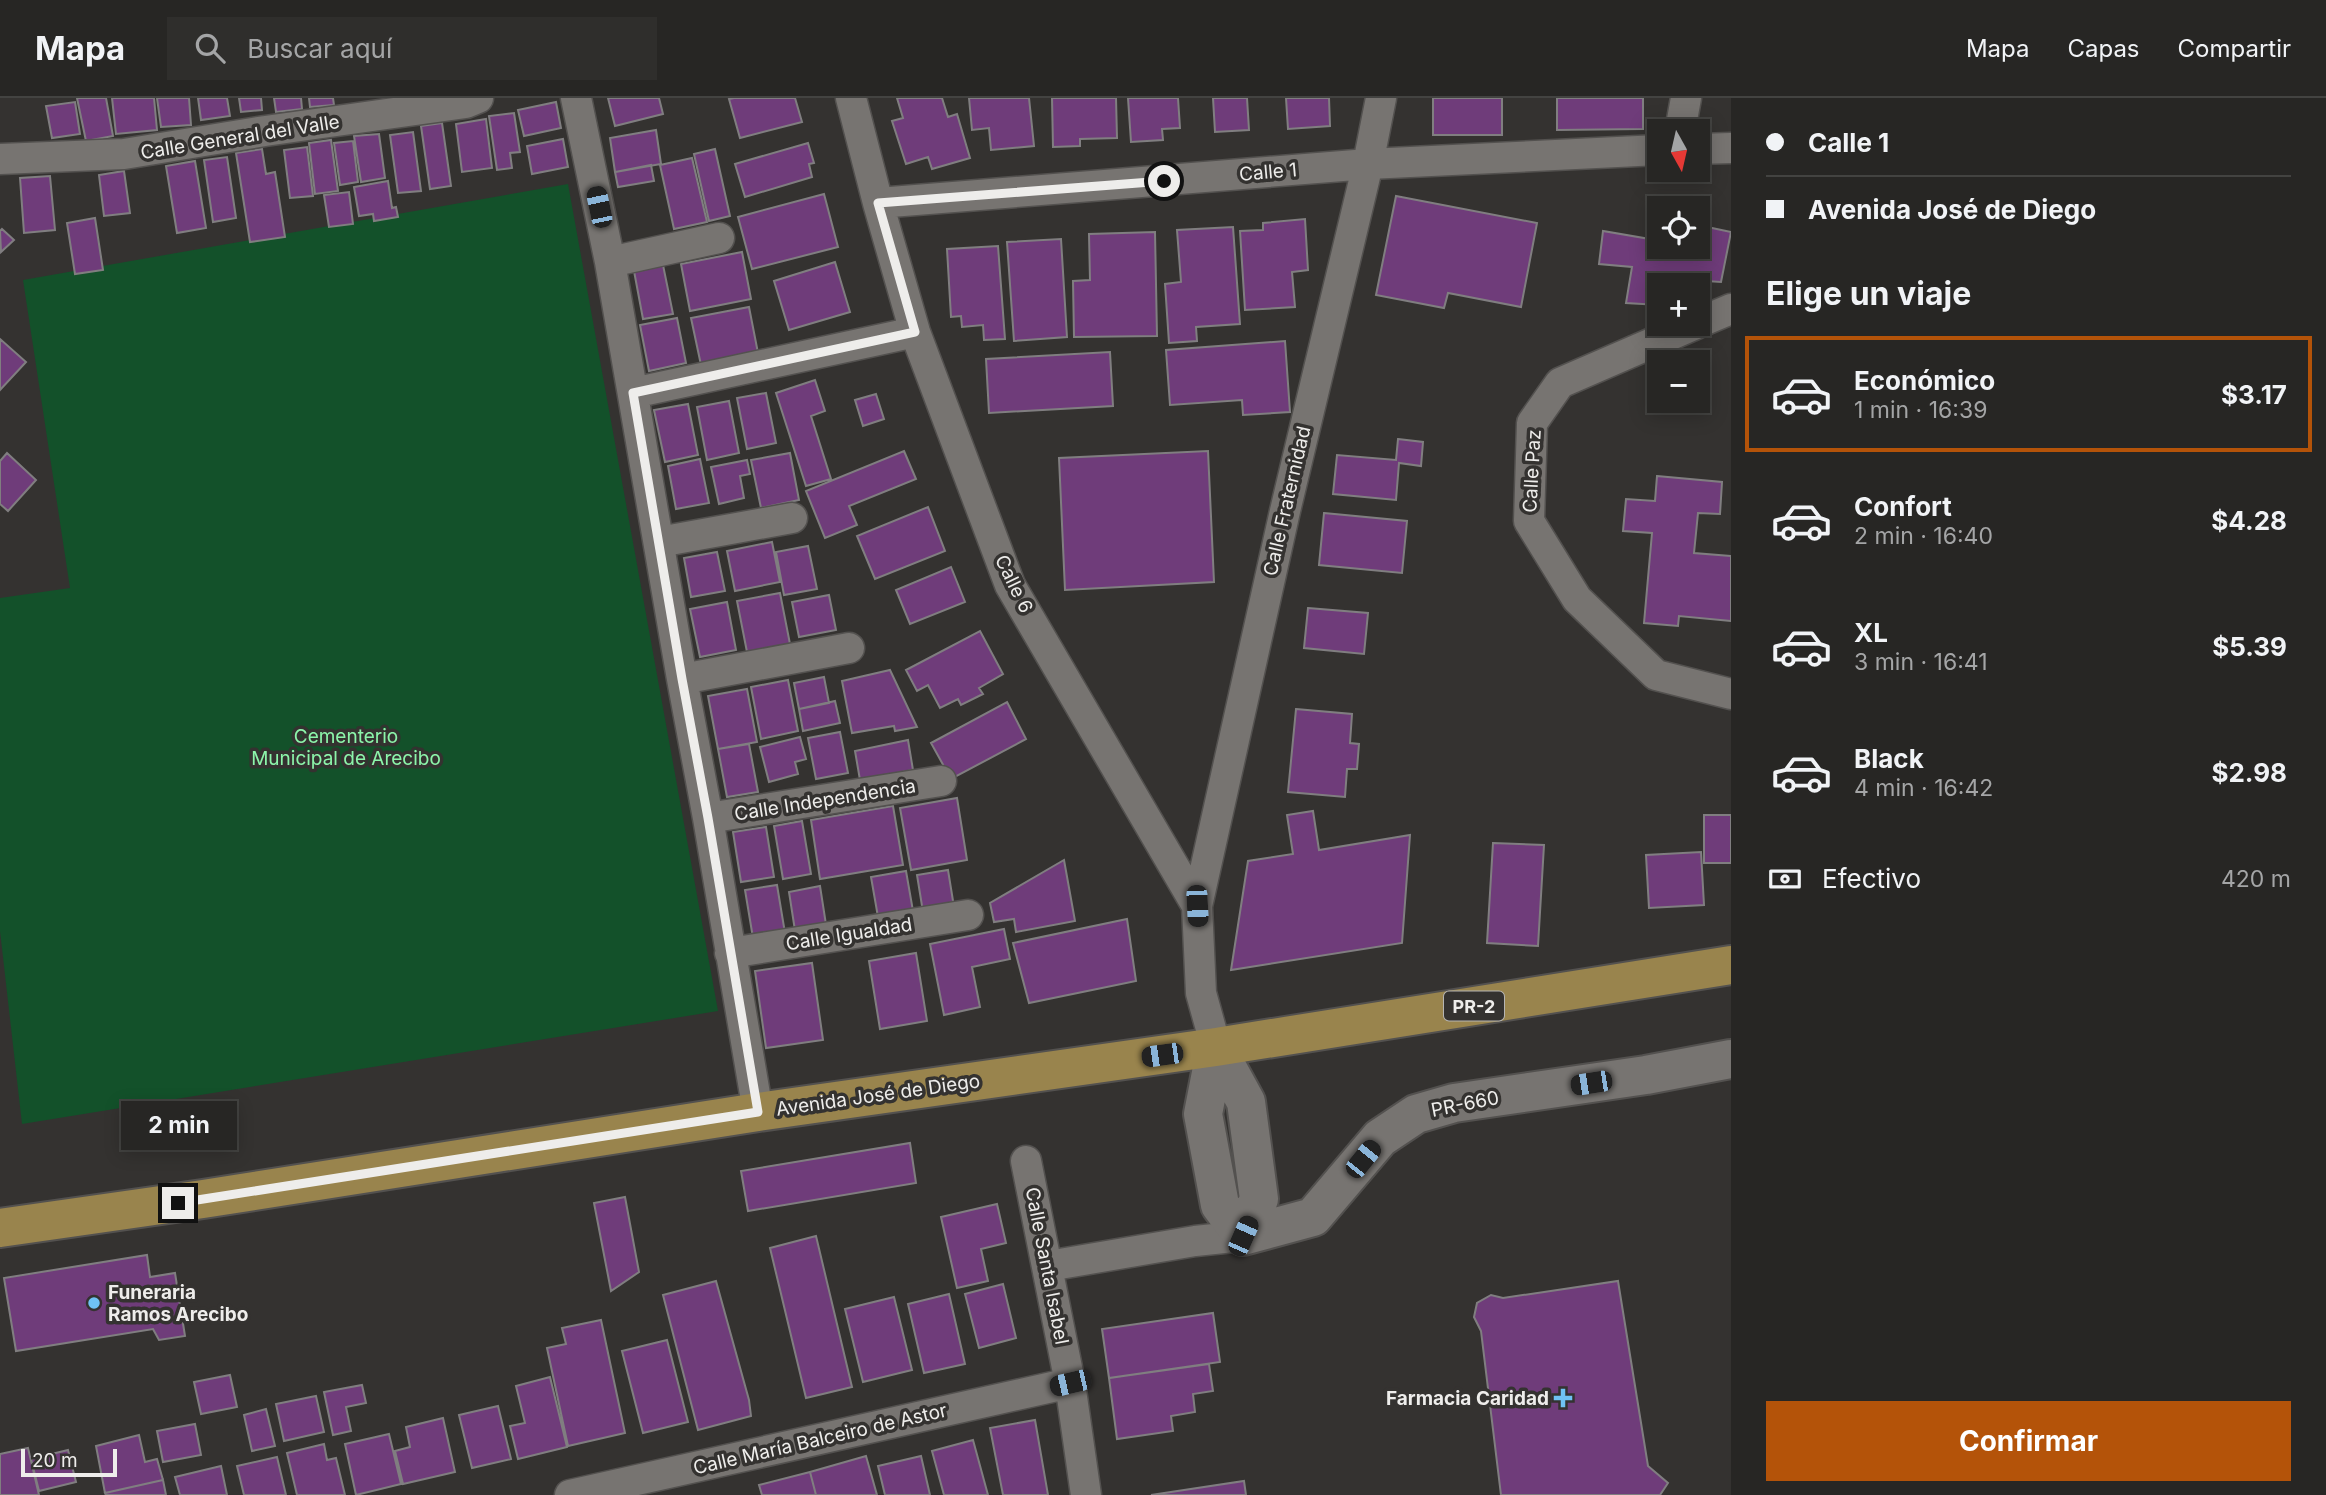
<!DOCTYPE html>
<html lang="es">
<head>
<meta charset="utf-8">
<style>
  :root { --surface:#272624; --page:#2f2e2c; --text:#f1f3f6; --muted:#a4a5a6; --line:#434341; --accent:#b45309 }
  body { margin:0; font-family:Inter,sans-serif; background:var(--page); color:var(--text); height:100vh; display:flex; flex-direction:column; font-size:26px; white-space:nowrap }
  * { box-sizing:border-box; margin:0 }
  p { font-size:23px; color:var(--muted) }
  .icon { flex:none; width:38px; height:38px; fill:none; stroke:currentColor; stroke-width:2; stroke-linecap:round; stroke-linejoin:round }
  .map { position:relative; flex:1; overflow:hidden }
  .panel { display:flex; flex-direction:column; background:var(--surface); width:595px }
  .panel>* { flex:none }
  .guide { display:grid; align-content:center; height:154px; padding:0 35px; background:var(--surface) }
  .needle { width:46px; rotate:172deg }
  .buttons { position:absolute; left:1647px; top:21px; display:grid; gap:14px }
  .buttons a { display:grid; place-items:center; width:63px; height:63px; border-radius:0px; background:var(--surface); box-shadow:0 4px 18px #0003,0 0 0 2px var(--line); font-size:35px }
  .scale { position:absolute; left:21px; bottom:18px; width:96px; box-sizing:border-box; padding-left:7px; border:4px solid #eeedeb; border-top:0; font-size:19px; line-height:24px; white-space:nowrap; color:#eeedeb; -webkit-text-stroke:5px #343230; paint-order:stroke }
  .end { position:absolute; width:32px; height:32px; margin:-16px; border:9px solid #eeedeb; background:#111; box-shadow:0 0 0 4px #111 }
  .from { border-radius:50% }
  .bubble { position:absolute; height:49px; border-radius:0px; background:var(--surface); box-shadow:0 4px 18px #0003,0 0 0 2px var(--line); font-size:23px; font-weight:700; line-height:49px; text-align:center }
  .car { position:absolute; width:21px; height:42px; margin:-21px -10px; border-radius:9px; box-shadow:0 0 5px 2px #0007; background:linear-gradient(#222 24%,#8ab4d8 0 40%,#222 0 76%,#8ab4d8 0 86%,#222 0) }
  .guide b { display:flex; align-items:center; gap:24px; height:66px; font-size:26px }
  .guide b+b { border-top:2px solid var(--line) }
  .guide i { width:18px; height:18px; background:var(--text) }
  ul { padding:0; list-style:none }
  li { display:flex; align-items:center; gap:21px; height:116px; margin:0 14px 10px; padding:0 21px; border:4px solid transparent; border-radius:0px }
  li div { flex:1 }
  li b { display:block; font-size:26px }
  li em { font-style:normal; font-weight:700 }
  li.active { border-color:var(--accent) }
  li>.icon { width:63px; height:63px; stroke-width:1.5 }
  h2 { padding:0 35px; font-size:32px; line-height:84px }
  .pay { display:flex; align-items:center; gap:18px; height:77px; padding:0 35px; font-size:26px }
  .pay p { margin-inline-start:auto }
  .primary-button { display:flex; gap:14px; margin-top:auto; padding:14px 35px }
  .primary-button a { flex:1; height:80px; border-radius:0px; background:var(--accent); color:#fff; font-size:28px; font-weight:700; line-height:80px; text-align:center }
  header { display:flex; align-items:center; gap:42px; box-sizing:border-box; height:98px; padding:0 35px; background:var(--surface); border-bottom:2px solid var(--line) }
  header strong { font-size:33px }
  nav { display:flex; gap:38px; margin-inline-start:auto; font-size:24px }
  .search { width:490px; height:63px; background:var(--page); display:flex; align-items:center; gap:18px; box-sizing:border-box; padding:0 24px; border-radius:0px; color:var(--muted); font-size:26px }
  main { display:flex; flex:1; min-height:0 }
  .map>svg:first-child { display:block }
</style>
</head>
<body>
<header>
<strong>Mapa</strong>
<div class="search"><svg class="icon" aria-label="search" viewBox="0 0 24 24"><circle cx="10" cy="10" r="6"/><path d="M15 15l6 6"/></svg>Buscar aquí</div>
<nav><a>Mapa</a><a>Capas</a><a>Compartir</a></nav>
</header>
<main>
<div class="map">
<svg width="1731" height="1397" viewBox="0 0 1731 1397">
  <rect width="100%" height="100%" fill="#343230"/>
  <path fill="#13512a" d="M568,86L718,913L22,1026L0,833V500L70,490L23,182Z"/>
  <path fill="#6f3c7a" stroke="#807e80" stroke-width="2" d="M77,0H106L113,38L86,43Z
    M112,0H154L157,32L116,36Z
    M157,0H189L191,27L161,29Z
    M198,0H227L230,18L201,22Z
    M239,0H261L262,12L241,14Z
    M274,0H301L302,11L276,14Z
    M309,0H333L334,7L310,9Z
    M608,0H659L663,16L615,28Z
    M734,0H795L802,24L740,40L729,1Z
    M897,0H942L948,19L957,16L970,60L932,71L928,59L906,66L892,23L903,20Z
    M969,0H1029L1034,48L991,52L989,30L972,32Z
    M1052,0H1116L1117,40L1080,41V48L1053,49Z
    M1128,0H1178L1180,30L1162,31L1163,42L1131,44Z
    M1213,0H1247L1249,32L1215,34Z
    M1286,0H1329L1330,28L1288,31Z
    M1433,0H1502V37H1433Z
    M1557,0H1643V31L1557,32Z
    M75,4L80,36L52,40L46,8Z
    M556,4L561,30L524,38L518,12Z
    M514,15L520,54L510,55L512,70L497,72L489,18Z
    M486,21L492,70L462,74L456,26Z
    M442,25L451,88L430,91L421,28Z
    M656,32L661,66L615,74L610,40Z
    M413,34L421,93L398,95L390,37Z
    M379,36L385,80L361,84L354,38Z
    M563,41L568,69L532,76L527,48Z
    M331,42L338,93L315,96L309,45Z
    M353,43L358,84L340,87L334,45Z
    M808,45L814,65L809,66L812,79L745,99L735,66Z
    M307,49L313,98L290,100L284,52Z
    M262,51L266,76L275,74L285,139L250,144L236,55Z
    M715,51L730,118L709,123L694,56Z
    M227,59L236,120L213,124L204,62Z
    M692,60L707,124L674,131L660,67Z
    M195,63L206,130L177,135L166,68Z
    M651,67L654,83L618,89L615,74Z
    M124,73L130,115L104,118L99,77Z
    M50,78L55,132L24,135L20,80Z
    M388,83L392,110L396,109L398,119L374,123L373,116L359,118L354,89Z
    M349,94L353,126L329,129L324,97Z
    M824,96L838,149L752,171L738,119Z
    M1396,98L1537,125L1521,209L1448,195L1444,210L1376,197Z
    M1653,119L1659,120V149H1698V127L1731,134L1721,184L1706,183L1704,210L1698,209V187H1659V207L1626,205L1632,169L1599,166L1603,133L1650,141Z
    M95,120L103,172L75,176L67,125Z
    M1305,121L1308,172L1292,174L1295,209L1245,212L1240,133L1263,132V125Z
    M1233,129L1240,226L1196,229L1197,243L1169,245L1165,186L1181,184L1177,132Z
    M2,131L14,142L1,154L0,133Z
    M1155,134L1157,238L1074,239L1073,183L1090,182L1089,136Z
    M1061,141L1067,239L1014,243L1007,144Z
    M998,148L1005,241L984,242L983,227L962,229L961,218L951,219L947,151Z
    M742,154L751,201L690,213L681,166Z
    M835,164L850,214L789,232L774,183Z
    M663,167L673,216L643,221L634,173Z
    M749,209L758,255L701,267L691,220Z
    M677,220L686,265L649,273L640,227Z
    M0,241L26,264L0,292Z
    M1285,243L1290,314L1243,317L1242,302L1170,307L1166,252Z
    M1110,254L1113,308L989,315L986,261Z
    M815,282L825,313L811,318L831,381L806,388L776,295Z
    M766,295L776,345L747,351L737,300Z
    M876,296L884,321L863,328L855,302Z
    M729,303L739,355L707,362L697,309Z
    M688,306L698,357L665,364L654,312Z
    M1398,341L1423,344L1421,368L1399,365L1396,402L1333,396L1337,357L1396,362Z
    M904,353L916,381L849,408L857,427L825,440L806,393Z
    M1208,353L1214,484L1065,492L1059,360Z
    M7,355L36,382L8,413L0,406V363Z
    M790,355L799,402L761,410L751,362Z
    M700,361L709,405L676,411L668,368Z
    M747,362L750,376L740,378L744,400L719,406L711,369Z
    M1657,378L1722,384L1720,416L1698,415L1694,455L1731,458V523L1679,518L1678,528L1644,525L1652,435L1623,433L1626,401L1655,403Z
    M928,409L945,453L875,481L857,438Z
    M1324,415L1407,423L1402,475L1319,467Z
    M772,444L780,484L735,493L727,453Z
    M808,448L817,491L784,497L776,454Z
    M717,454L725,493L691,499L684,460Z
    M951,469L965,504L910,526L896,492Z
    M780,495L790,546L747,554L737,503Z
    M829,497L836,532L799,539L792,504Z
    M727,504L736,552L700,559L690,511Z
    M1308,510L1368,515L1364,556L1304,550Z
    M980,533L1003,576L979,590L983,596L961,607L958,601L940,610L928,587L917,593L906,572Z
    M890,572L917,629L895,633L894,628L852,635L842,583Z
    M824,579L829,605L799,611L794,585Z
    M788,582L798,633L761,641L751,589Z
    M747,591L757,644L718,651L708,598Z
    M835,603L840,625L803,633L799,611Z
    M1007,604L1026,641L951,681L931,645Z
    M1296,611L1352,616L1350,645L1359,646L1357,671H1347L1345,699L1288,694Z
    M840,634L848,675L816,681L808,640Z
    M800,639L806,661L795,664L798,676L769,684L760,649Z
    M908,642L913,672L860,682L855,653Z
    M749,646L758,694L727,699L718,651Z
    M957,700L967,762L911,772L900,710Z
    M893,708L903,767L820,781L811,722Z
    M1313,713L1319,752L1410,737L1402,845L1231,872L1248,763L1293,756L1287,717Z
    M1704,717H1731V765H1704Z
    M802,723L811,776L783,781L774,728Z
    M766,729L774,779L741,784L733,734Z
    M1493,745L1544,747L1538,848L1487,845Z
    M1701,754L1704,807L1649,810L1646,757Z
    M1064,762L1075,823L1016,834L1014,821L994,824L990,805Z
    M948,772L954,809L923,814L917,777Z
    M906,773L913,813L878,819L871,779Z
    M777,787L785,835L753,840L745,792Z
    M820,788L827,833L796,839L789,794Z
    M1127,821L1136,883L1029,905L1013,845Z
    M1004,831L1010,861L972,869L980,909L944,917L930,846Z
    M916,855L927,923L880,931L869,863Z
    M812,865L823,942L766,950L755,873Z
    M910,1045L916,1085L748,1113L741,1073Z
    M625,1099L639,1174L611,1193L594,1105Z
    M997,1106L1006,1145L981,1151L988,1183L957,1190L941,1119Z
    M816,1138L852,1289L806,1300L770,1150Z
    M147,1157L150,1179L175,1175L185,1238L159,1242L153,1231L16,1253L4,1180Z
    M716,1183L749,1302L751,1318L698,1332L663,1197Z
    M1618,1183L1648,1368L1668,1385L1660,1397H1501L1481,1233L1474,1219L1477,1205L1491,1197L1503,1200Z
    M1003,1186L1016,1240L979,1250L965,1196Z
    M949,1196L965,1266L924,1275L908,1206Z
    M894,1199L912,1272L863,1284L845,1211Z
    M1213,1215L1220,1264L1109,1280L1102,1231Z
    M601,1222L625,1335L568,1348L547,1250L566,1246L562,1230Z
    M667,1242L688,1324L643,1335L622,1253Z
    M1209,1266L1213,1293L1193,1296L1195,1314L1171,1318L1173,1333L1117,1341L1109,1280Z
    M230,1277L237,1309L201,1316L194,1284Z
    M550,1279L567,1349L518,1361L510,1328L525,1325L516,1288Z
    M362,1287L366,1305L346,1309L351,1333L333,1337L324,1294Z
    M316,1298L324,1334L284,1343L276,1306Z
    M498,1308L511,1361L472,1370L459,1317Z
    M266,1311L275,1348L252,1353L244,1317Z
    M443,1320L455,1374L403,1386L395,1353L410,1349L406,1329Z
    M1035,1322L1048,1397H1003L990,1330Z
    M195,1326L201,1357L163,1364L157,1333Z
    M389,1336L401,1386L356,1397L345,1346Z
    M139,1337L145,1364L157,1361L163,1382L105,1395L96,1348Z
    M973,1342L988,1397H944L932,1353Z
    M324,1346L327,1362L336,1360L345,1397H297L287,1355Z
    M28,1350L39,1397H0V1356Z
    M68,1352L76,1384L39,1393L31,1361Z
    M866,1358L877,1397H816L810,1374Z
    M921,1358L930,1397H885L878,1368Z
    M277,1359L286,1397H244L237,1368Z
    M221,1368L227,1397H180L175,1379Z
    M810,1374L816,1397H762L759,1387Z
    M163,1382L166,1397H106L105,1395Z
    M1244,1383L1246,1397H1151Z"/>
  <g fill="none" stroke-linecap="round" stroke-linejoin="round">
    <defs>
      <path id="street" d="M576,0L610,164L682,581L708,720L758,1014
        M851,0L878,105L915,234L1010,487L1197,808L1201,895L1216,949
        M1680,33L1686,0
        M1698,51L1731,50
        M0,61L124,56L265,33L466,5L478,0
        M878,105L1368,66L1659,52
        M610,164L719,140
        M1698,225L1731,211
        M1696,226L1560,285L1532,325L1529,423L1577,501L1656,577L1731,596
        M633,295L915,234
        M659,444L792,420
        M682,581L849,550
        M708,720L941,683
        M1197,808L1285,413L1368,66L1381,0
        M730,855L968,817
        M1026,1063L1070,1285L1086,1397
        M1048,1168L1195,1143L1243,1138
        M570,1397L1070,1285"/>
      <path id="secondary" d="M1216,949L1246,1004L1259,1101L1243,1138
        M1216,949L1203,1016L1220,1107L1243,1138
        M1243,1138L1313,1119L1380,1040L1416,1016L1454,1005L1646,977L1731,961"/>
      <path id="primary" d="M0,1130L203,1101L758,1014L1216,949L1731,867"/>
    </defs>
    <use href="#street" stroke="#53514f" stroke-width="33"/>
    <use href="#secondary" stroke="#53514f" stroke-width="42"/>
    <use href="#primary" stroke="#53514f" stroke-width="42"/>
    <use href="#street" stroke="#777471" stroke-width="30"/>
    <use href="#secondary" stroke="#777471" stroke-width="38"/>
    <use href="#primary" stroke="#99844d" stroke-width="38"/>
  </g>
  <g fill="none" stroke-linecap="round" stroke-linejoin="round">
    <path stroke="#eeedeb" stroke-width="9" d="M178,1105L758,1014L708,720L682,581L633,295L915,234L878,105L1164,83"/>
  </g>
  <g fill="#6fc2f4" stroke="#343230" stroke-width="2.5">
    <circle cx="94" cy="1205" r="7"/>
    <path d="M1559.5 1289.5h7v7h7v7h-7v7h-7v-7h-7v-7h7z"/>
  </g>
  <g text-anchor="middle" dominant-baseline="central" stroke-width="7" stroke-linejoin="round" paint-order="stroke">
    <rect fill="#343230" stroke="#b6b5b3" stroke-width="2" x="1444" y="893.5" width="60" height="29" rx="5"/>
    <g font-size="18" font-weight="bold" fill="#eeedeb">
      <text x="1474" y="908">PR-2</text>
    </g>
    <g font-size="19" fill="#eeedeb" stroke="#343230">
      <text transform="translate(240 39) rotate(-9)">Calle General del Valle</text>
      <text transform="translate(1268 74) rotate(-5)">Calle 1</text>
      <text transform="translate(1532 373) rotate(-87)">Calle Paz</text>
      <text transform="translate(1287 403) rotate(-77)">Calle Fraternidad</text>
      <text transform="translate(1014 486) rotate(64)">Calle 6</text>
      <text transform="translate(825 702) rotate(-9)">Calle Independencia</text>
      <text transform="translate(849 836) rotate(-9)">Calle Igualdad</text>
      <text transform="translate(878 997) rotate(-8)">Avenida José de Diego</text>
      <text transform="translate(1465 1006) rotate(-11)">PR-660</text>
      <text transform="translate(1047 1168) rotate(79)">Calle Santa Isabel</text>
      <text transform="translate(820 1341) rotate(-13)">Calle María Balceiro de Astor</text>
    </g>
    <g font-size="19" fill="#8cf5aa" stroke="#343230">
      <text x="346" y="638">Cementerio<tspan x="346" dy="22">Municipal de Arecibo</tspan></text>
    </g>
    <g font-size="19" font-weight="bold" fill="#eeedeb" stroke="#343230" text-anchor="start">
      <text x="108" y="1194">Funeraria<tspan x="108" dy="22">Ramos Arecibo</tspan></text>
      <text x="1549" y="1300" text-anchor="end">Farmacia Caridad</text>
    </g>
  </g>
</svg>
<div class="buttons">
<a><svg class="needle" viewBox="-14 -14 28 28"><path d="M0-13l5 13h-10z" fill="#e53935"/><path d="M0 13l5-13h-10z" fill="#a4a5a6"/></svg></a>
<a><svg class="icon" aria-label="locate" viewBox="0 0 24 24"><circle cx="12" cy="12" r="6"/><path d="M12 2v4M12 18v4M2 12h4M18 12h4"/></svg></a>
<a>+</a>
<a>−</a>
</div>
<div class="scale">20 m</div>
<i class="end from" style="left:1164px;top:83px"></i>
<i class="end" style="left:178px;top:1105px"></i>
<div class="bubble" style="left:121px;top:1003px;width:116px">2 min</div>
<i class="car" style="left:599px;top:109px;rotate:348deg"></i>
<i class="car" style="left:1197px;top:808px;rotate:177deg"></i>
<i class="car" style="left:1162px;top:957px;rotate:262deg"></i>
<i class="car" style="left:1591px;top:985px;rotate:261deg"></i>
<i class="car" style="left:1363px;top:1061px;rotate:39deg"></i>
<i class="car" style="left:1243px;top:1138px;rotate:24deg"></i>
<i class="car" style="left:1070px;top:1285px;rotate:257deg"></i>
</div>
<section class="panel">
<div class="guide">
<b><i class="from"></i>Calle 1</b>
<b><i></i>Avenida José de Diego</b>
</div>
<h2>Elige un viaje</h2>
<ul>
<li class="active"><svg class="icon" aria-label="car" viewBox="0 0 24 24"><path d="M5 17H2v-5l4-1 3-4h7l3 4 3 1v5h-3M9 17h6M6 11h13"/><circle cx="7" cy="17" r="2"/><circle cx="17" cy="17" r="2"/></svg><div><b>Económico</b><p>1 min · 16:39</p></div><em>$3.17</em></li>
<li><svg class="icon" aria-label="car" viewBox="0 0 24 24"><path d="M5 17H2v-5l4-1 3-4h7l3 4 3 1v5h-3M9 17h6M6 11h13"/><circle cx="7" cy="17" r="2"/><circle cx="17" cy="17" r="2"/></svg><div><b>Confort</b><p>2 min · 16:40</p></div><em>$4.28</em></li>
<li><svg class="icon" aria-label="car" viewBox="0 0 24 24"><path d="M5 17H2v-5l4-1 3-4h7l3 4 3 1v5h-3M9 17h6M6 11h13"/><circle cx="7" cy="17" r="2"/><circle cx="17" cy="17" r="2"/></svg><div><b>XL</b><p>3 min · 16:41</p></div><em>$5.39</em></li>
<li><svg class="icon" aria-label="car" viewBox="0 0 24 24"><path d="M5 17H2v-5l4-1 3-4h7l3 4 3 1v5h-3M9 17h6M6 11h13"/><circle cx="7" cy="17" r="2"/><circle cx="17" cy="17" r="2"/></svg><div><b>Black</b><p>4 min · 16:42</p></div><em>$2.98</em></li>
</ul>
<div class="pay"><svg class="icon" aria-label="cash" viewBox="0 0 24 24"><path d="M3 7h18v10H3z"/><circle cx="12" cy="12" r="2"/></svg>Efectivo<p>420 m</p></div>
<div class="primary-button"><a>Confirmar</a></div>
</section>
</main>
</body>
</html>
